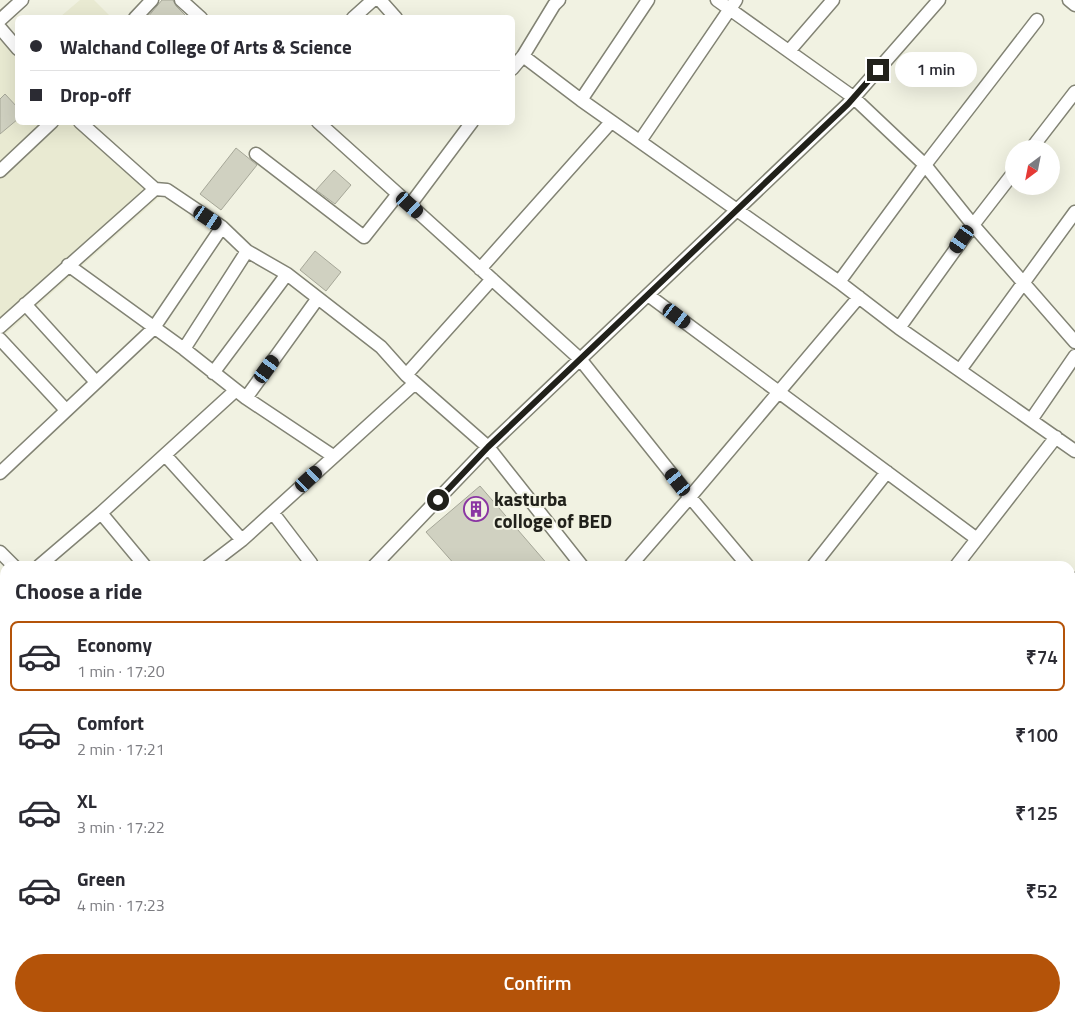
<!DOCTYPE html>
<html lang="en">
<head>
<meta charset="utf-8">
<style>
  :root { --surface:#fff; --page:#f7f7f7; --text:#2b2b33; --muted:#7c7c81; --line:#e1e1e2; --accent:#b45309 }
  body { margin:0; font-family:"Titillium Web",sans-serif; background:var(--page); color:var(--text); height:100vh; display:flex; flex-direction:column; font-size:19px; white-space:nowrap }
  * { box-sizing:border-box; margin:0 }
  p { font-size:16px; color:var(--muted) }
  .icon { flex:none; width:28px; height:28px; fill:none; stroke:currentColor; stroke-width:2; stroke-linecap:round; stroke-linejoin:round }
  .map { position:relative; flex:1; overflow:hidden }
  .sheet { position:absolute; left:0px; top:561px; width:1075px; height:461px; display:flex; flex-direction:column; background:var(--surface); border-radius:15px 15px 0 0; box-shadow:0 5px 20px #0002 }
  .sheet>* { flex:none }
  .guide { position:absolute; left:15px; top:15px; width:500px; height:110px; border-radius:8px; box-shadow:0 5px 20px #0002; display:grid; align-content:center; height:110px; padding:0 15px; background:var(--surface) }
  .needle { width:32px; rotate:212deg }
  .fabs { position:absolute; left:1005px; top:140px; display:grid; gap:10px }
  .fabs a { display:grid; place-items:center; width:55px; height:55px; border-radius:50%; background:var(--surface); box-shadow:0 5px 20px #0002; font-size:25px }
  .end { position:absolute; width:22px; height:22px; margin:-11px; border:6px solid #21211b; background:#fff; box-shadow:0 0 0 2px #fff }
  .from { border-radius:50% }
  .bubble { position:absolute; height:35px; border-radius:18px; background:var(--surface); box-shadow:0 5px 20px #0002; font-size:16px; font-weight:600; line-height:35px; text-align:center }
  .car { position:absolute; width:15px; height:30px; margin:-15px -8px; border-radius:6px; box-shadow:0 0 4px 1px #0007; background:linear-gradient(#222 24%,#8ab4d8 0 40%,#222 0 76%,#8ab4d8 0 86%,#222 0) }
  .guide b { display:flex; align-items:center; gap:18px; height:48px; font-size:19px }
  .guide b+b { border-top:1px solid var(--line) }
  .guide i { width:12px; height:12px; background:var(--text) }
  ul { padding:0; list-style:none }
  li { display:flex; align-items:center; gap:15px; height:70px; margin:0 10px 8px; padding:0 5px; border:2px solid transparent; border-radius:8px }
  li div { flex:1 }
  li b { display:block; font-size:19px }
  li em { font-style:normal; font-weight:600 }
  li.active { border-color:var(--accent) }
  li>.icon { width:45px; height:45px; stroke-width:1.5 }
  h2 { padding:0 15px; font-size:22px; line-height:60px }
  .button { display:flex; gap:10px; margin-top:auto; padding:10px 15px }
  .button a { flex:1; height:58px; border-radius:30px; background:var(--accent); color:#fff; font-size:20px; font-weight:600; line-height:58px; text-align:center }
  .map>svg:first-child { display:block }
</style>
</head>
<body>
<div class="map">
<svg width="1075" height="1022" viewBox="0 0 1075 1022">
  <rect width="100%" height="100%" fill="#f1f2e2"/>
  <path fill="#e9ead2" d="M80,0H94L111,17H60Z
    M0,36L17,56L18,122L81,123L167,190L0,339Z"/>
  <path fill="#d0d1c1" stroke="#a6a798" d="M162,0H173L176,6L188,18H147Z
    M5,94L18,108V119L0,134V99Z
    M236,148L257,165L221,210L200,194Z
    M334,170L351,185L335,204L316,190Z
    M315,251L341,272L326,291L300,270Z
    M480,486L549,566H456L426,532Z"/>
  <g fill="none" stroke-linecap="round" stroke-linejoin="round">
    <defs>
      <path id="minor" d="M181,0L201,18
        M380,0L396,18
        M648,0L581,100L839,282L899,328L1075,451
        M717,0L853,97L925,165L973,225L1075,342
        M1069,0L1075,5
        M135,18L152,0
        M353,18L373,0
        M0,20L22,0
        M0,28L18,49
        M789,51L833,0
        M523,56L581,100
        M512,69L523,56L554,5L559,0
        M80,122L155,189L167,190L222,227L247,251L287,274L381,347L406,375L488,447L582,566
        M318,122L398,194
        M640,141L736,0
        M1031,149L1075,92
        M256,154L364,237L398,194L580,359L690,497L748,566
        M0,171L52,122
        M410,205L472,122
        M68,265L184,349L246,398L333,456
        M480,269L611,122
        M839,282L925,165L1037,20
        M648,295L977,539
        M25,304L96,382
        M0,327L155,189
        M899,328L973,225L1014,172
        M0,339L66,410
        M184,349L247,251
        M960,370L1075,212
        M213,373L287,274
        M406,375L492,279
        M246,398L318,298
        M1031,420L1075,356
        M165,455L242,540
        M0,473L153,329L222,227
        M101,513L145,566
        M273,513L311,563
        M0,552L14,566
        M39,566L101,513L236,390
        M208,566L242,540L415,383
        M374,566L488,447L848,104L939,0
        M630,566L690,497L859,297
        M813,566L887,472
        M956,566L1056,437
        M1070,585L1075,579
        M0,616L5,611
        M1070,653L1075,658
        M1070,689L1075,683
        M0,759L5,754
        M0,780L5,785
        M1070,790L1075,784
        M1070,828L1075,832
        M1070,885L1075,879
        M1070,910L1075,914
        M0,962L5,957
        M1070,992L1075,985
        M248,1018L254,1022
        M395,1018L400,1022
        M571,1018L577,1022
        M644,1018L649,1022
        M935,1018L939,1022
        M119,1022L122,1018
        M325,1022L329,1018
        M472,1022L475,1018
        M544,1022L548,1018
        M724,1022L727,1018
        M810,1022L813,1018
        M910,1022L914,1018
        M964,1022L967,1018
        M1047,1022L1050,1018"/>
    </defs>
    <use href="#minor" stroke="#828374" stroke-width="15"/>
    <use href="#minor" stroke="#fff" stroke-width="12"/>
  </g>
  <g fill="none" stroke-linecap="round" stroke-linejoin="round">
    <path stroke="#21211b" stroke-width="6" d="M438,500L488,447L848,104L878,70"/>
  </g>
  <defs>
    <symbol id="building-ring" viewBox="-11 -11 22 22"><circle r="9.5" fill="#f1f2e2" stroke="#8a35a3" stroke-width="1.5"/><path d="M-4-6H4V6H1V3H-1V6H-4ZM-2.5-4.3h1.7v1.8h-1.7ZM.8-4.3h1.7v1.8H.8ZM-2.5-1h1.7V.8h-1.7ZM.8-1h1.7V.8H.8Z" fill="#8a35a3"/></symbol>
  </defs>
  <g fill-rule="evenodd">
    <use href="#building-ring" x="462" y="495" width="28" height="28"/>
  </g>
  <g text-anchor="middle" dominant-baseline="central" stroke-width="4" stroke-linejoin="round" paint-order="stroke">
    <g font-size="19" font-weight="bold" fill="#21211b" stroke="#f1f2e2" text-anchor="start">
      <text x="494" y="498">kasturba<tspan x="494" dy="22">colloge of BED</tspan></text>
    </g>
  </g>
</svg>
<div class="fabs">
<a><svg class="needle" viewBox="-14 -14 28 28"><path d="M0-13l5 13h-10z" fill="#e53935"/><path d="M0 13l5-13h-10z" fill="#7c7c81"/></svg></a>
</div>
<i class="end from" style="left:438px;top:500px"></i>
<i class="end" style="left:878px;top:70px"></i>
<div class="bubble" style="left:895px;top:52px;width:82px">1 min</div>
<i class="car" style="left:410px;top:205px;rotate:132deg"></i>
<i class="car" style="left:208px;top:218px;rotate:124deg"></i>
<i class="car" style="left:962px;top:239px;rotate:215deg"></i>
<i class="car" style="left:677px;top:316px;rotate:127deg"></i>
<i class="car" style="left:267px;top:369px;rotate:36deg"></i>
<i class="car" style="left:309px;top:479px;rotate:47deg"></i>
<i class="car" style="left:678px;top:482px;rotate:322deg"></i>
<div class="guide">
<b><i class="from"></i>Walchand College Of Arts &amp; Science</b>
<b><i></i>Drop-off</b>
</div>
<section class="sheet">
<h2>Choose a ride</h2>
<ul>
<li class="active"><svg class="icon" aria-label="car" viewBox="0 0 24 24"><path d="M5 17H2v-5l4-1 3-4h7l3 4 3 1v5h-3M9 17h6M6 11h13"/><circle cx="7" cy="17" r="2"/><circle cx="17" cy="17" r="2"/></svg><div><b>Economy</b><p>1 min · 17:20</p></div><em>₹74</em></li>
<li><svg class="icon" aria-label="car" viewBox="0 0 24 24"><path d="M5 17H2v-5l4-1 3-4h7l3 4 3 1v5h-3M9 17h6M6 11h13"/><circle cx="7" cy="17" r="2"/><circle cx="17" cy="17" r="2"/></svg><div><b>Comfort</b><p>2 min · 17:21</p></div><em>₹100</em></li>
<li><svg class="icon" aria-label="car" viewBox="0 0 24 24"><path d="M5 17H2v-5l4-1 3-4h7l3 4 3 1v5h-3M9 17h6M6 11h13"/><circle cx="7" cy="17" r="2"/><circle cx="17" cy="17" r="2"/></svg><div><b>XL</b><p>3 min · 17:22</p></div><em>₹125</em></li>
<li><svg class="icon" aria-label="car" viewBox="0 0 24 24"><path d="M5 17H2v-5l4-1 3-4h7l3 4 3 1v5h-3M9 17h6M6 11h13"/><circle cx="7" cy="17" r="2"/><circle cx="17" cy="17" r="2"/></svg><div><b>Green</b><p>4 min · 17:23</p></div><em>₹52</em></li>
</ul>
<div class="button"><a>Confirm</a></div>
</section>
</div>
</body>
</html>
